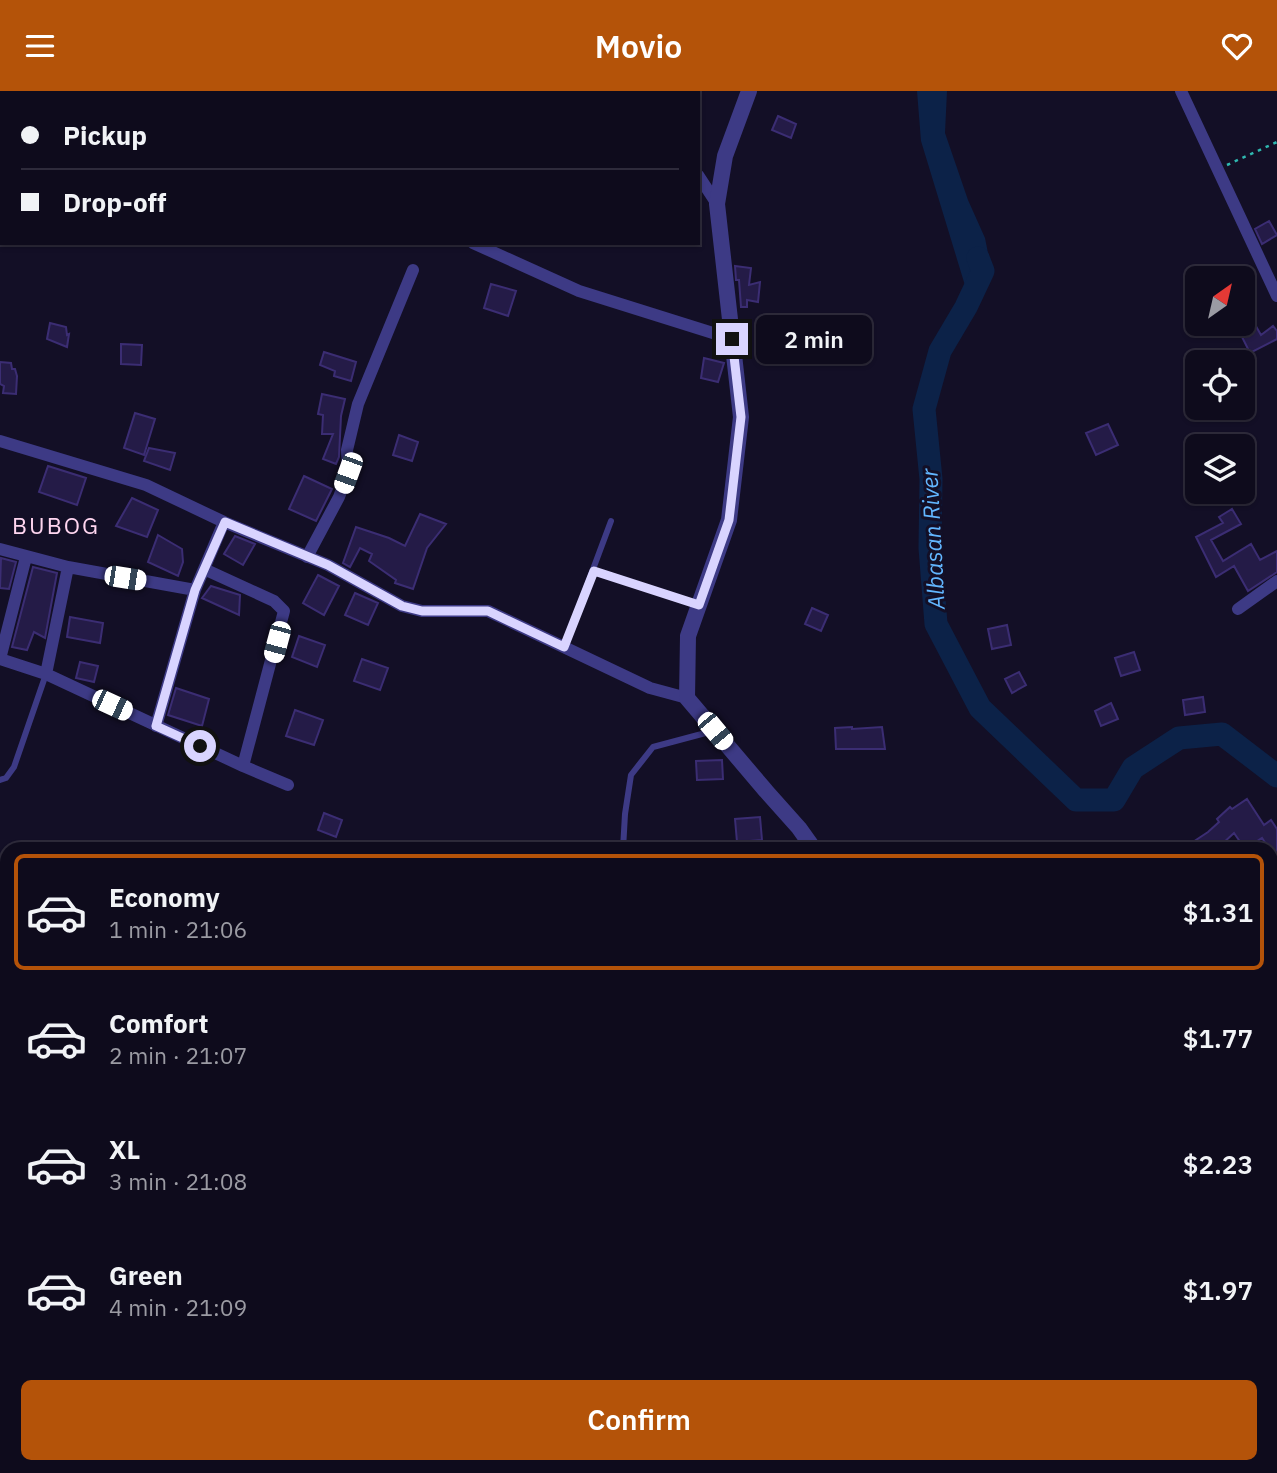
<!DOCTYPE html>
<html lang="en">
<head>
<meta charset="utf-8">
<style>
  :root { --surface:#0e0b1c; --page:#1c1929; --text:#f1f3f6; --muted:#9b9ba3; --line:#2e2b3b; --accent:#b45309 }
  body { margin:0; font-family:"IBM Plex Sans",sans-serif; background:var(--page); color:var(--text); height:100vh; display:flex; flex-direction:column; font-size:26px; white-space:nowrap }
  * { box-sizing:border-box; margin:0 }
  p { font-size:23px; color:var(--muted) }
  .icon { flex:none; width:38px; height:38px; fill:none; stroke:currentColor; stroke-width:2; stroke-linecap:round; stroke-linejoin:round }
  .map { position:relative; flex:1; overflow:hidden }
  .details { position:absolute; left:0px; top:751px; width:1278px; height:632px; display:flex; flex-direction:column; background:var(--surface); border-radius:21px 21px 0 0; box-shadow:0 2px 5px #0004,0 0 0 2px var(--line) }
  .details>* { flex:none }
  .guide { position:absolute; left:0px; top:0px; width:700px; height:154px; box-shadow:0 2px 5px #0004,0 0 0 2px var(--line); display:grid; align-content:center; height:154px; padding:0 21px; background:var(--surface) }
  .needle { width:46px; rotate:34deg }
  .buttons { position:absolute; left:1185px; top:175px; display:grid; gap:14px }
  .buttons a { display:grid; place-items:center; width:70px; height:70px; border-radius:10px; background:var(--surface); box-shadow:0 2px 5px #0004,0 0 0 2px var(--line); font-size:35px }
  .end { position:absolute; width:32px; height:32px; margin:-16px; border:9px solid #d9d4ff; background:#111; box-shadow:0 0 0 4px #111 }
  .from { border-radius:50% }
  .bubble { position:absolute; height:49px; border-radius:10px; background:var(--surface); box-shadow:0 2px 5px #0004,0 0 0 2px var(--line); font-size:23px; font-weight:600; line-height:49px; text-align:center }
  .car { position:absolute; width:21px; height:42px; margin:-21px -10px; border-radius:9px; box-shadow:0 0 5px 2px #0007; background:linear-gradient(#fff 24%,#345 0 40%,#fff 0 76%,#345 0 86%,#fff 0) }
  .guide b { display:flex; align-items:center; gap:24px; height:66px; font-size:26px }
  .guide b+b { border-top:2px solid var(--line) }
  .guide i { width:18px; height:18px; background:var(--text) }
  ul { padding:12px 0 0; list-style:none }
  li { display:flex; align-items:center; gap:21px; height:116px; margin:0 14px 10px; padding:0 7px; border:4px solid transparent; border-radius:10px }
  li div { flex:1 }
  li b { display:block; font-size:26px }
  li em { font-style:normal; font-weight:600 }
  li.active { border-color:var(--accent) }
  li>.icon { width:63px; height:63px; stroke-width:1.5 }
  .primary-button { display:flex; gap:14px; margin-top:auto; padding:14px 21px }
  .primary-button a { flex:1; height:80px; border-radius:10px; background:var(--accent); color:#fff; font-size:28px; font-weight:600; line-height:80px; text-align:center }
  header { display:flex; justify-content:space-between; align-items:center; height:91px; padding:0 21px; background:var(--accent); color:#fff; font-size:32px; font-weight:600 }
  .map>svg:first-child { display:block }
</style>
</head>
<body>
<header><svg class="icon" aria-label="menu" viewBox="0 0 24 24"><path d="M4 6h16M4 12h16M4 18h16"/></svg>Movio<svg class="icon" aria-label="heart" viewBox="0 0 24 24"><path d="M12 20l-8-8c-3-5 5-10 8-4 3-6 11-1 8 4z"/></svg></header>
<div class="map">
<svg width="1277" height="1382" viewBox="0 0 1277 1382">
  <rect width="100%" height="100%" fill="#130f26"/>
  <path fill="#0c2248" d="M917,0H947L945,42L968,109L985,147L992,182L967,201L921,50Z"/>
  <g fill="none" stroke-linecap="round" stroke-linejoin="round">
    <path stroke="#0c2248" stroke-width="23" d="M978,167L983,180L966,216L940,260L924,318L931,388L930,457L936,533L980,617L1076,709H1114L1133,677L1179,647L1222,643L1277,685"/>
  </g>
  <path fill="#241b47" stroke="#3b2d73" stroke-width="2" d="M778,25L796,33L791,47L772,39Z
    M1269,130L1277,144L1262,153L1255,138Z
    M735,175L751,177L749,194L760,191L758,211L747,209V216H741L739,189H736Z
    M491,193L516,200L508,225L484,217Z
    M1253,230L1261,244L1273,235L1277,240V248L1250,262L1238,238Z
    M50,232L66,236L67,244L69,243L67,256L47,248Z
    M121,253L142,254L141,274L121,273Z
    M324,261L356,271L351,290L334,285L335,280L320,274Z
    M704,267L724,272L718,291L701,287Z
    M0,271L11,272L12,278H15L17,285L16,303L3,302L4,295L0,293Z
    M322,303L345,308L341,325L339,366L336,373L323,368L333,343H322L323,324L318,323Z
    M135,322L155,328L144,364L124,357Z
    M1108,333L1118,354L1096,364L1086,342Z
    M399,344L418,351L412,370L393,364Z
    M149,357L175,362L170,379L144,370Z
    M48,375L86,387L77,414L39,401Z
    M304,385L332,398L316,430L289,418Z
    M132,407L158,419L147,446L116,435Z
    M1232,418L1241,433L1211,449L1223,470L1251,453L1260,469L1277,460V481L1248,500L1234,475L1216,486L1196,446L1223,432L1219,426Z
    M420,423L446,433L427,457L413,498L395,492L396,489L369,470L372,463L360,457L350,476L343,472L356,436L389,447L405,455Z
    M158,444L182,458L183,471L178,485L148,471Z
    M235,445L255,453L243,474L224,463Z
    M1,467L16,471L9,498L0,497Z
    M33,476L57,482L45,547L34,541L27,559L12,556Z
    M318,484L339,495L324,524L303,512Z
    M211,495L240,504L239,524L202,507Z
    M355,502L378,512L368,534L345,524Z
    M812,517L828,524L821,540L805,533Z
    M70,526L103,532L100,552L67,546Z
    M1007,534L1011,554L992,558L988,538Z
    M299,545L325,554L317,576L292,566Z
    M1134,561L1140,579L1121,585L1115,567Z
    M362,568L388,577L380,599L354,590Z
    M80,571L98,575L94,591L76,587Z
    M1019,581L1026,594L1012,602L1005,588Z
    M176,597L209,608L202,635L168,624Z
    M1203,606L1205,621L1185,624L1183,609Z
    M1111,612L1118,628L1101,635L1095,620Z
    M295,619L323,629L314,654L286,645Z
    M852,636V638L882,636L885,658H836L835,637Z
    M722,669L723,688L697,689L696,670Z
    M1247,708L1264,734L1271,729L1277,738V770L1262,747L1245,758L1234,742L1221,754L1219,751L1208,758H1198L1193,751L1208,741L1219,731L1217,728L1230,716L1232,718Z
    M324,722L342,729L336,746L318,739Z
    M760,726L762,749L737,751L735,728Z"/>
  <g fill="none" stroke-linecap="round" stroke-linejoin="round">
    <path stroke="#2fb8b0" stroke-width="2.5" stroke-dasharray="3.5 5" stroke-linecap="butt" d="M1227,74L1277,51"/>
    <path stroke="#3d3a85" stroke-width="6" d="M594,480L698,513
      M564,556L611,430
      M0,689L6,687L14,676L46,583
      M623,758L625,723L631,684L653,656L713,640"/>
    <path stroke="#3d3a85" stroke-width="12" d="M1181,0L1277,205
      M698,84L717,113
      M473,152L579,200L732,248
      M0,350L146,394L224,431L328,474L402,515L422,520H488L650,597L687,607
      M0,458L68,476L195,499
      M307,466L339,406L348,382L347,359L358,313L413,179
      M1238,518L1277,490
      M0,568L46,583L243,675L284,520L274,510L204,478
      M0,568L26,466
      M46,583L68,476
      M156,635L195,499L224,431
      M243,675L288,694
      M1270,1046L1277,1043
      M1270,1055L1277,1069
      M0,1068L7,1069
      M1270,1101L1277,1099
      M1270,1162L1277,1160
      M235,1382L236,1376
      M713,1382L715,1376"/>
    <path stroke="#3d3a85" stroke-width="16" d="M749,0L725,65L717,113L741,326L729,429L688,545L687,607L766,700L799,737L814,758
      M1007,1382V1376"/>
  </g>
  <g fill="none" stroke-linecap="round" stroke-linejoin="round">
    <path stroke="#d9d4ff" stroke-width="9" d="M200,655L156,635L195,499L225,431L328,474L402,515L422,520H488L564,556L594,480L699,514L729,429L741,326L732,248"/>
  </g>
  <g text-anchor="middle" dominant-baseline="central" stroke-width="6" stroke-linejoin="round" paint-order="stroke">
    <g font-size="23" letter-spacing="2" fill="#ffd6f0" stroke="#130f26">
      <text x="56" y="434">BUBOG</text>
    </g>
    <g font-size="23" font-style="italic" fill="#62b6ff" stroke="#130f26">
      <text transform="translate(932 448) rotate(-93)">Albasan River</text>
    </g>
  </g>
</svg>
<div class="buttons">
<a><svg class="needle" viewBox="-14 -14 28 28"><path d="M0-13l5 13h-10z" fill="#e53935"/><path d="M0 13l5-13h-10z" fill="#9b9ba3"/></svg></a>
<a><svg class="icon" aria-label="locate" viewBox="0 0 24 24"><circle cx="12" cy="12" r="6"/><path d="M12 2v4M12 18v4M2 12h4M18 12h4"/></svg></a>
<a><svg class="icon" aria-label="layers" viewBox="0 0 24 24"><path d="M12 4l9 5-9 5-9-5zM3 14l9 5 9-5"/></svg></a>
</div>
<i class="end from" style="left:200px;top:655px"></i>
<i class="end" style="left:732px;top:248px"></i>
<div class="bubble" style="left:756px;top:224px;width:116px">2 min</div>
<i class="car" style="left:348px;top:382px;rotate:200deg"></i>
<i class="car" style="left:125px;top:487px;rotate:99deg"></i>
<i class="car" style="left:277px;top:551px;rotate:195deg"></i>
<i class="car" style="left:112px;top:614px;rotate:115deg"></i>
<i class="car" style="left:715px;top:640px;rotate:140deg"></i>
<div class="guide">
<b><i class="from"></i>Pickup</b>
<b><i></i>Drop-off</b>
</div>
<section class="details">
<ul>
<li class="active"><svg class="icon" aria-label="car" viewBox="0 0 24 24"><path d="M5 17H2v-5l4-1 3-4h7l3 4 3 1v5h-3M9 17h6M6 11h13"/><circle cx="7" cy="17" r="2"/><circle cx="17" cy="17" r="2"/></svg><div><b>Economy</b><p>1 min · 21:06</p></div><em>$1.31</em></li>
<li><svg class="icon" aria-label="car" viewBox="0 0 24 24"><path d="M5 17H2v-5l4-1 3-4h7l3 4 3 1v5h-3M9 17h6M6 11h13"/><circle cx="7" cy="17" r="2"/><circle cx="17" cy="17" r="2"/></svg><div><b>Comfort</b><p>2 min · 21:07</p></div><em>$1.77</em></li>
<li><svg class="icon" aria-label="car" viewBox="0 0 24 24"><path d="M5 17H2v-5l4-1 3-4h7l3 4 3 1v5h-3M9 17h6M6 11h13"/><circle cx="7" cy="17" r="2"/><circle cx="17" cy="17" r="2"/></svg><div><b>XL</b><p>3 min · 21:08</p></div><em>$2.23</em></li>
<li><svg class="icon" aria-label="car" viewBox="0 0 24 24"><path d="M5 17H2v-5l4-1 3-4h7l3 4 3 1v5h-3M9 17h6M6 11h13"/><circle cx="7" cy="17" r="2"/><circle cx="17" cy="17" r="2"/></svg><div><b>Green</b><p>4 min · 21:09</p></div><em>$1.97</em></li>
</ul>
<div class="primary-button"><a>Confirm</a></div>
</section>
</div>
</body>
</html>
